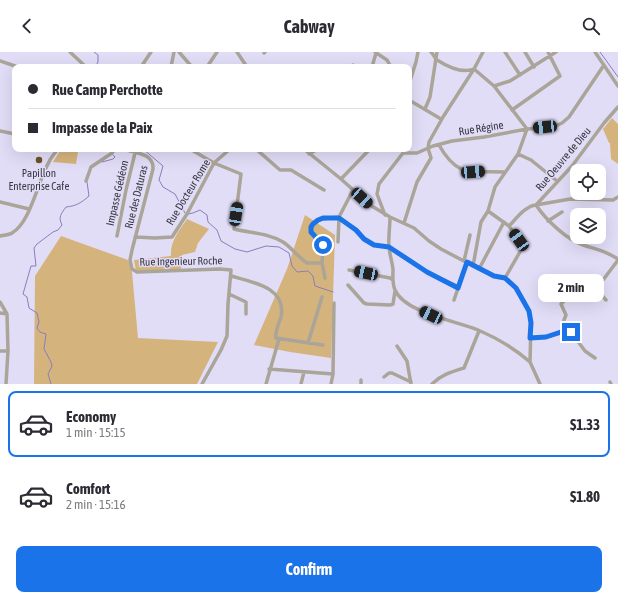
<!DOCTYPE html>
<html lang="en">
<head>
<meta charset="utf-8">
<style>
  :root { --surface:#fff; --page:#f2f2f3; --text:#2b2b33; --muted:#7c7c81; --line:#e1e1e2; --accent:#1a73e8 }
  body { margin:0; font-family:"Asap Condensed",sans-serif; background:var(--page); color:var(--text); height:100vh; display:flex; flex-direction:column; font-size:15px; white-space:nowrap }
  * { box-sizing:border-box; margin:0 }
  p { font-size:13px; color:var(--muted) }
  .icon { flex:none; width:22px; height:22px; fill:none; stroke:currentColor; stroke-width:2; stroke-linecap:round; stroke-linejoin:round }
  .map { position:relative; height:332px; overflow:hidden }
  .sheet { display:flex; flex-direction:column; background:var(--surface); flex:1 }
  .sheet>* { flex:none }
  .hud { position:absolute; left:12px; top:12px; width:400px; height:88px; border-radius:8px; box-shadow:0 4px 16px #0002; display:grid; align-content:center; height:88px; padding:0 16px; background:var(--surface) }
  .buttons { position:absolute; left:570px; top:112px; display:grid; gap:8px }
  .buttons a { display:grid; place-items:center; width:36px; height:36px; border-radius:8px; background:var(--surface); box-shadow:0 4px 16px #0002; font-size:20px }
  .end { position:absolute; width:18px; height:18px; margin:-9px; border:5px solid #1a73e8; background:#fff; box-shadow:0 0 0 2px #fff }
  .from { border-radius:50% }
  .bubble { position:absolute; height:28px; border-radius:8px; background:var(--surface); box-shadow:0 4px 16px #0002; font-size:13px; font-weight:700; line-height:28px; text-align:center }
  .car { position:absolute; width:12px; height:24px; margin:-12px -6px; border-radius:5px; box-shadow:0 0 3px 1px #0007; background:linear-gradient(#222 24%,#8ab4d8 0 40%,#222 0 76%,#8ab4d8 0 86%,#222 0) }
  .hud b { display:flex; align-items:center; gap:14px; height:38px; font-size:15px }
  .hud b+b { border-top:1px solid var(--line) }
  .hud i { width:10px; height:10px; background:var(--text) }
  ul { padding:7px 0 0; list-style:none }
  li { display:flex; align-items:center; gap:12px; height:66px; margin:0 8px 6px; padding:0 8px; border:2px solid transparent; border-radius:8px }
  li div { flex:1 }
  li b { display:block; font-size:15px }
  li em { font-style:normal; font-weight:700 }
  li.current { border-color:var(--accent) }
  li>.icon { width:36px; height:36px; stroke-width:1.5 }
  .button { display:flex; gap:8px; margin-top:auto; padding:8px 16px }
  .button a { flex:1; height:46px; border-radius:8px; background:var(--accent); color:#fff; font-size:16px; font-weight:700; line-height:46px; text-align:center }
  header { display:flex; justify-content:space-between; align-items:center; height:52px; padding:0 16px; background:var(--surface); font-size:18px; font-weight:700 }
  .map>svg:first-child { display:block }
</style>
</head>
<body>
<header><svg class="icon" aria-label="back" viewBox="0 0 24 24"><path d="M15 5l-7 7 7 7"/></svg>Cabway<svg class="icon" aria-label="search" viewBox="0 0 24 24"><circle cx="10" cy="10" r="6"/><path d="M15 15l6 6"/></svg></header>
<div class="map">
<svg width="618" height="332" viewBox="0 0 618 332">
  <rect width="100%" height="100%" fill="#e1ddf7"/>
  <path fill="#d5b37c" d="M612,66L618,72V112L611,107L610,91H609L603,77Z
    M60,99L78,100L76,112L53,110Z
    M305,163L335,183L331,306L290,300L254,293L287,217Z
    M187,167L209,177L198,191L195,200L182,203L181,217L136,219L134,208L171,204C170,189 179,179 187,167Z
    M61,184L128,208L132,220L138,286L218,290L197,332H34L35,224Z"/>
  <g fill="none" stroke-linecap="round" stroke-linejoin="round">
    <path stroke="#8a7eba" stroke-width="1" d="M94,0L98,3V10L95,15
      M600,0L618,25
      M143,97L163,114L159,128L163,135L175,142L185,161
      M102,110L113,107L115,105L112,102
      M188,162L193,161L200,158L207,163L208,170L217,178L221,189L235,197L247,200L266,194L279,195L289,201L292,214L297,220L308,219L313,224L315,234L333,240
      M51,332L48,322L52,314L51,310L44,297L46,282L40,280L37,276L39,270L37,261L29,256L27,245L23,242L31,214H36L34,196L37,192L53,180L58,178L62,173C58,165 61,162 66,155C76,154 81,151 89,144L87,130"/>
    <path stroke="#aaa499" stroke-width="3.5" d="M70,0L86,15
      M179,0L192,15
      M237,0L247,15
      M375,0L387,8L391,15
      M431,0C433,2 435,6 437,8C448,15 462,22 474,17L494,34L527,77L518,102L495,135L488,159L509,174
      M505,0L520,23
      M525,0L534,15
      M595,0L618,34
      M264,1L265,0
      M0,9L18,15
      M141,15L151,0
      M171,15L174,0
      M207,15L217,0
      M350,15L353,13L357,15
      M372,15L376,1
      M409,32L416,10L418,0
      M494,34L510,29L556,0
      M409,48L441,67
      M425,57L430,45L437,0
      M512,58L560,24L548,0
      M0,79L15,82
      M439,93C458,127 472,118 505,120
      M123,97C135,101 154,101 153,117L132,198L130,208L132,217L137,220L220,217L231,218L228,252L227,284L221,298L202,332
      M190,97L214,111L241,122L234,177C250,181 268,181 283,190C292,196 298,205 307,211H322
      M256,97L280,118H291L324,138
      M304,97L341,127L370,153L390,165L414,176L429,189L441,197L479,217L494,224L505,226
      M309,102L318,97
      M518,102L531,108L557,129
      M341,127L370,97H372
      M86,129L91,115L112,101L115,97
      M618,145L613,148L570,147L536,153C546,168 566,187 583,193C598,198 604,198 618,207
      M0,150L29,157
      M385,163L377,142L379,132L403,101H417L433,94L452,89L484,85L527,77L553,75L562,71L569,65L604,13
      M390,165C390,175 388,186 389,196C390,203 392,210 393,217C393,224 392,231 395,238C405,261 457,269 478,278C497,286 515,297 530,310
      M548,169L562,160
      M404,171L417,130L431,106L428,96L429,90L443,65L474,17L483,0
      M0,184C4,183 9,183 12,181C31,170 38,128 49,110C51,105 55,101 58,97
      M117,184L126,138L135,101
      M135,185L155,186L172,185L187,162L214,111L230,97
      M338,190L339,165L353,138
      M464,209L470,183
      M473,214L481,170L488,159
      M479,217L504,170
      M349,218L390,226L393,228
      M231,224C252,230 287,235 281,265C279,271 275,279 276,286L323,293
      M325,226L322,211L323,193C320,188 312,184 311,179C307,166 332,166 339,165L355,178L364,187L374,193L389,195L427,220L459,235
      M505,226L521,198L519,188L509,174C516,167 525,154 536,153L572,114L604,71L618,55
      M505,226L516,236L529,259L531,271L530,310L540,332
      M348,233L364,251L367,252L390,253L393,252L395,239
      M229,242L246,250V262
      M454,248L467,210
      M606,248L597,238V236L618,208
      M0,250L7,262L8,299L6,332
      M0,261L7,262
      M564,279V268L566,263L561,252L574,239
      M530,286L546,285L568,279L571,280L585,299L595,306
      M308,291L322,245
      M397,294L407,309L411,332
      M0,299H8
      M269,317L333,322L334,251
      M384,325L389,321H392L411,330
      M610,330L611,332
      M266,332L279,287
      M301,332L304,320
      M331,332L333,322
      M361,332V328
      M432,332C441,323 451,320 464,316L479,279"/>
  </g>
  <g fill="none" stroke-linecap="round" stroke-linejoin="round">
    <path stroke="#1a73e8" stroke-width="5" d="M323,193L311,180V175L313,172L318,168L323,166H339L356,178L364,187L374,193L389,195L427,220L458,236L467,210L494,224L505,226L516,236L529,259L531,271L530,286L546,285L564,279L571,280"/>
  </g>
  <circle fill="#6c5223" stroke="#e1ddf7" stroke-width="1.5" cx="39" cy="108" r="4"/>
  <g text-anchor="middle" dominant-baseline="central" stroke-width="3" stroke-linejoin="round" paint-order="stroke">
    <g font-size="11" fill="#393742" stroke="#e1ddf7">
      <text transform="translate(481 76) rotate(-9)">Rue Régine</text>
      <text transform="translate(563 107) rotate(-50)">Rue Oeuvre de Dieu</text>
      <text transform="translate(188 140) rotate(-59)">Rue Docteur Rome</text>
      <text transform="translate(117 141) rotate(-77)">Impasse Gédéon</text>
      <text transform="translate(136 145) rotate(-76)">Rue des Daturas</text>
      <text transform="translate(181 209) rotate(-1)">Rue Ingenieur Roche</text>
    </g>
    <g font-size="11" fill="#393742" stroke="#e1ddf7">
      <text x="39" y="121">Papillon<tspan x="39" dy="13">Enterprise Cafe</tspan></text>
    </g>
  </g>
</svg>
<div class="buttons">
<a><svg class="icon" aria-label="locate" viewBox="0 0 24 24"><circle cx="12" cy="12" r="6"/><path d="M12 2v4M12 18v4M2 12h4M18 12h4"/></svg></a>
<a><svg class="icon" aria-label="layers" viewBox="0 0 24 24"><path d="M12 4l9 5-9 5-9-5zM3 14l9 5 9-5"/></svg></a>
</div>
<i class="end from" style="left:323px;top:193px"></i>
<i class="end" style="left:571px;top:280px"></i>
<div class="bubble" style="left:538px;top:222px;width:66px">2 min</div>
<i class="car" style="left:545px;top:75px;rotate:264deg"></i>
<i class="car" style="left:473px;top:120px;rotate:86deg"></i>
<i class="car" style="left:362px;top:146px;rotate:132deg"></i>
<i class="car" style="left:236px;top:162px;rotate:9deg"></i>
<i class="car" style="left:519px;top:188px;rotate:324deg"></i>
<i class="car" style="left:366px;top:221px;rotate:282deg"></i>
<i class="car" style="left:431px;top:263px;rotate:295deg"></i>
<div class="hud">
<b><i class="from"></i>Rue Camp Perchotte</b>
<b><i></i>Impasse de la Paix</b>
</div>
</div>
<section class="sheet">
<ul>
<li class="current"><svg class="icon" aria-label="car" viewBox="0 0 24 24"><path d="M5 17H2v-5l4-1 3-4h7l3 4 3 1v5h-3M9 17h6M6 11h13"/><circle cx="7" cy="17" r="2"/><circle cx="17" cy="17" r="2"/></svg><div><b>Economy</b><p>1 min · 15:15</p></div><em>$1.33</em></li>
<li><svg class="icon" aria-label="car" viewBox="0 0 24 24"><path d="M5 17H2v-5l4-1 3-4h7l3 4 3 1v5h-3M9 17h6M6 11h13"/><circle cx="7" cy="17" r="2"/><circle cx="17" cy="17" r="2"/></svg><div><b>Comfort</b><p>2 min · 15:16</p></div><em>$1.80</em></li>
</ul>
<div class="button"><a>Confirm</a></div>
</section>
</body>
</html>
